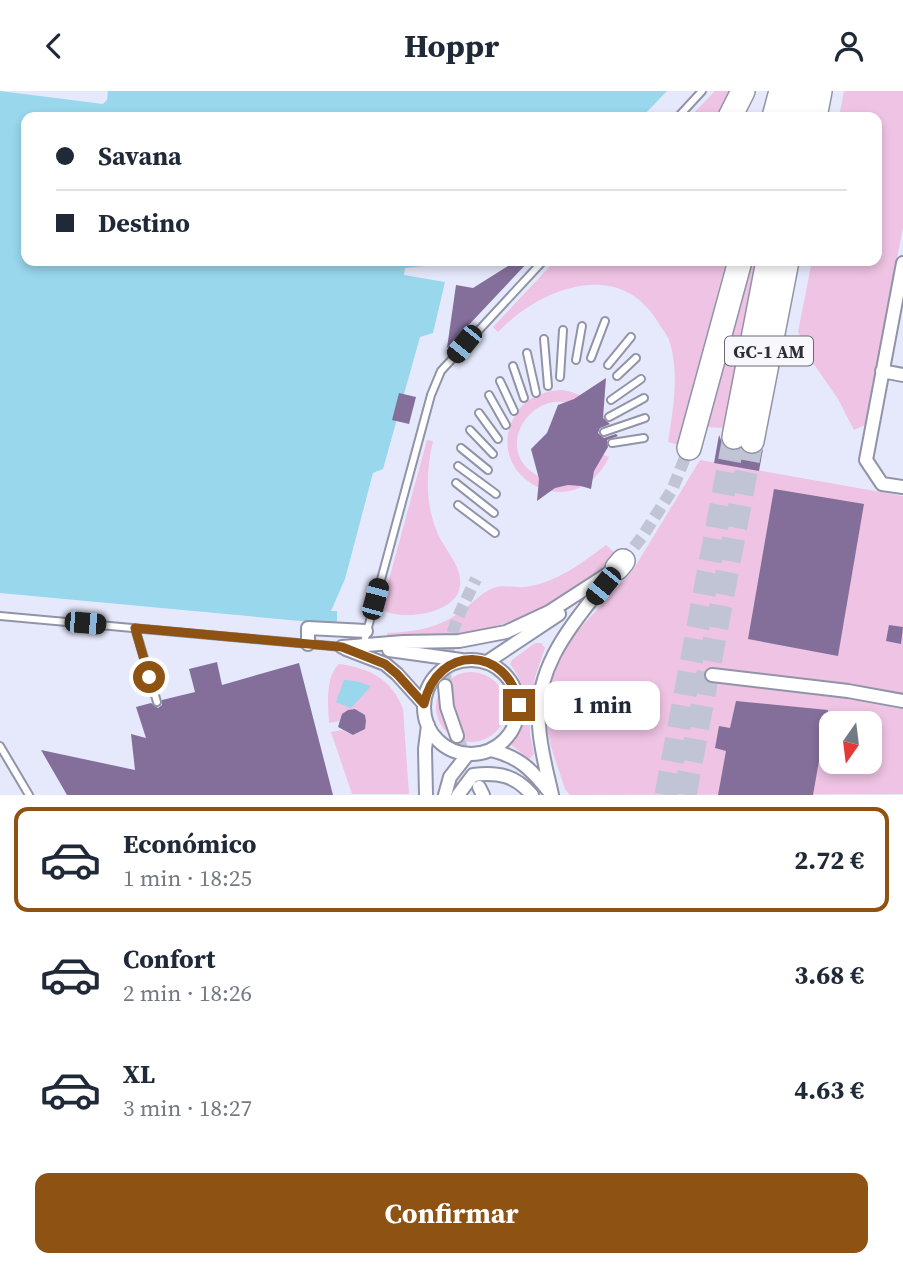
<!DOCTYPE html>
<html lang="es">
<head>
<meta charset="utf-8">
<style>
  :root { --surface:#fff; --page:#f6f6f7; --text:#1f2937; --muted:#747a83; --line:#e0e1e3; --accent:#8e5213 }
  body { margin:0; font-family:"Source Serif 4",serif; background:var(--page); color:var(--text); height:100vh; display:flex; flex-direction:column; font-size:26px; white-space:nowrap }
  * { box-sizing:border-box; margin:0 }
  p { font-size:23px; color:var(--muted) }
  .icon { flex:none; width:38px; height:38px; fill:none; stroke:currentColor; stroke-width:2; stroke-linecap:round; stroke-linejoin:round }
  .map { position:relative; height:704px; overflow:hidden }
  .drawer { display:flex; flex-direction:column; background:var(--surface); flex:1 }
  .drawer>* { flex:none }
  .hud { position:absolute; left:21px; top:21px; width:861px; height:154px; border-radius:14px; box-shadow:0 4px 10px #0003; display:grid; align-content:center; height:154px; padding:0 35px; background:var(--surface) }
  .needle { width:46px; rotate:194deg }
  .controls { position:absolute; left:819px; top:620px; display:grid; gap:14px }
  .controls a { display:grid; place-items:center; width:63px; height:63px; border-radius:14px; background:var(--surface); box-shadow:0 4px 10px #0003; font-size:35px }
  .end { position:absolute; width:32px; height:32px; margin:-16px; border:9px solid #8e5213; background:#fff; box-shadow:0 0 0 4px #fff }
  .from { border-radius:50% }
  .bubble { position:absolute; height:49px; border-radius:14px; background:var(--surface); box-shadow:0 4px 10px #0003; font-size:23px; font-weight:700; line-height:49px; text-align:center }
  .car { position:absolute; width:21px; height:42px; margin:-21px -10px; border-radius:9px; box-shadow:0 0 5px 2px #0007; background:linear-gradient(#222 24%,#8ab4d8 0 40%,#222 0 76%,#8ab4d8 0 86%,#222 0) }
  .hud b { display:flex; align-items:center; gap:24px; height:66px; font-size:26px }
  .hud b+b { border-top:2px solid var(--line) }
  .hud i { width:18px; height:18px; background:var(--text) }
  ul { padding:12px 0 0; list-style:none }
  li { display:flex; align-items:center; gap:21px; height:105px; margin:0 14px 10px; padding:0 21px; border:4px solid transparent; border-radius:14px }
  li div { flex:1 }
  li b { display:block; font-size:26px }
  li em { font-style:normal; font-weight:700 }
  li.active { border-color:var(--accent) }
  li>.icon { width:63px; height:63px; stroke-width:1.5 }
  .primary-button { display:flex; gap:14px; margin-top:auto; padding:14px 35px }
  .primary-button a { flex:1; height:80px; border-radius:14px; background:var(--accent); color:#fff; font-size:28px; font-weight:700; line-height:80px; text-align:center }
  header { display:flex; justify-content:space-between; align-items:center; height:91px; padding:0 35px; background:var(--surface); font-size:32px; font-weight:700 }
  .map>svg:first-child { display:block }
</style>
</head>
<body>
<header><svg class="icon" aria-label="back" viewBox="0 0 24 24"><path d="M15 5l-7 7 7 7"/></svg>Hoppr<svg class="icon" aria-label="person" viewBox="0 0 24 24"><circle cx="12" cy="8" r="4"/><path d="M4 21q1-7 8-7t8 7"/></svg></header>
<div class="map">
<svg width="903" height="704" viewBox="0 0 903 704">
  <rect width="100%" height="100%" fill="#e6e9fc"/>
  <path fill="#eec3e3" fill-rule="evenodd" d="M715,0H735L721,26H690Z
    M844,0H903V136L865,334L854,339L838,308L809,266L808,258L798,241L812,170H877V26H839Z
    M555,170H726L679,354L668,351C673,319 680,281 669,249C667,243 661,237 658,231C619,166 540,197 498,241L493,236Z
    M747,170H758L724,337L707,336Z
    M562,299C585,303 599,313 609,334L597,338C594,332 590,324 585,320C542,288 496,346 527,377C532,382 540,386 545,390L598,362L609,366C575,437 484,387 513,328C523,308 541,300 562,299Z
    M427,349L433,350C425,383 425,421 442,451C450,465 462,477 460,495C457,523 401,531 381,518Z
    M700,369L903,405V703L570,704L565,698L551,656L547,638L550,598L556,577L572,546L633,479ZM831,632H870V670H831Z
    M606,454L617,464C548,526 479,552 387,544V542C415,541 440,537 463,519C474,511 480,503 493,497C503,493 514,497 525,496C556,492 582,472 606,454Z
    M535,552H541L545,557L535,586L530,621V643L534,663L529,668L510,653C525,623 533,603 510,573L512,569Z
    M339,573C369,577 392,588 403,618L409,703H352L331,641L342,639L353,644C363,641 368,635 365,624L355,618C346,619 343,622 340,630L329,632C328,614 325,586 339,573Z
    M436 616a35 35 0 1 1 70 0a35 35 0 1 1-70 0Z"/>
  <path fill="#98d7ec" d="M0,0L103,13L107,9L108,0H667L642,26H26V170H476L405,177L404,184L445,191L433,242L420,246L383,378L373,382L345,488L331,520H337V530L333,533L0,502Z
    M344,589L355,590L371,595L351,617L336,611Z"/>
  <path fill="#846f9a" d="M516,170H529L447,257L456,194L473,197Z
    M606,287L603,327L610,333L600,337L598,342L604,347L616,343L618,345L607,349L608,356L594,380L591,398L581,395L568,394L555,397L537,410L539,388L531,358L547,342L558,314L574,308Z
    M399,302L416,306L409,333L392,329Z
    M719,344L724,356L731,360L741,358L750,364L757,363L763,358L759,380L714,372Z
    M774,398L864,413L838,565L748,548Z
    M889,534L903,536L901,553L886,550Z
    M217,571L222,594L299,572L333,704H67L41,659L135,679L131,643L146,647L136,616L151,612L158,617L162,614V609L195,601L189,578Z
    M736,610L828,619L813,704H718L726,660L715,657L719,635L730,637Z
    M355,618L365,624L366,630L365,638L353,644L338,636L342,623L348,619Z"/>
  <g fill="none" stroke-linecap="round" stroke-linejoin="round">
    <path stroke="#c1c4d5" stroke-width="12" stroke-dasharray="12 6" stroke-linecap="butt" d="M623,470L642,446L672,399L689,357
      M445,595C446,547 456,529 476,488
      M457,645L479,696"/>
    <path stroke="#c1c4d5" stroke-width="23" stroke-dasharray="23 11" stroke-linecap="butt" d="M666,704L734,346
      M685,704L752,350"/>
    <defs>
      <path id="lane" d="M678,26L702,0
        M544,248L548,295
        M527,262L536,302
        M591,267L605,230
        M576,269L582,235
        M608,274L631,246
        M513,275L524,307
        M617,285L636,267
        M560,286L563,239
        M500,290L514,320
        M489,304L506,334
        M611,309L641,288
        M479,322L498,348
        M609,326L644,307
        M470,339L493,363
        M604,341L645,327
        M612,352L644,347
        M461,357L488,379
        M458,375L496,403
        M456,392L494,422
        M458,414L495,442
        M0,525L342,556
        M135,537L157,611
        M363,555L431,304L441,280L543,170
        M0,655L29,704"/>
      <path id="street" d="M903,172L866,369L882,393L903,396
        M882,280L903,284
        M308,553V537L366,540
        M342,556L403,551L459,550L506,541L549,521L617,477
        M346,558L385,573L397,583L424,613
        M389,559L461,569
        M424 616a47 47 0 1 1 94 0a47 47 0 1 1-94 0Z
        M487,571L559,523
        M712,584L848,600L903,610
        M445,595L447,616L457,645
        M491,659C520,666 532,679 551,703
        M479,696L483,704
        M426,704L425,658L428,634
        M445,704L450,686L468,663
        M458,704L473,684C498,681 515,684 532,704
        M552,704C547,681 540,657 539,634C534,572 576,530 610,485"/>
      <path id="highway" d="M730,26L743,0
        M774,26L781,0
        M796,26L801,0
        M815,26L820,0
        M734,346L768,170
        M752,350L787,170
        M689,357L740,170
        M617,477L623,470"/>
    </defs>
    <use href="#lane" stroke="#9194a9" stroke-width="10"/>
    <use href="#street" stroke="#9194a9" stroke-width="16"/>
    <use href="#highway" stroke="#9194a9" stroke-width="26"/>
    <use href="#lane" stroke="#fff" stroke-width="6"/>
    <use href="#street" stroke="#fff" stroke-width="12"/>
    <use href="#highway" stroke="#fff" stroke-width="23"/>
  </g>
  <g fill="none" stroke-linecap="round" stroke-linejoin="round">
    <path stroke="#8e5213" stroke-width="9" d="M149,586L135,537L342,556L385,573L397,583L424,613C437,553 508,554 519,614"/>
  </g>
  <g text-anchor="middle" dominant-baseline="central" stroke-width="6" stroke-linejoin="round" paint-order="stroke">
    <rect fill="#f7f7fc" stroke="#6a6a72" stroke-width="2" x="725" y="245.5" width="88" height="29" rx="5"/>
    <g font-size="18" font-weight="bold" fill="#2d2e37">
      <text x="769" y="260">GC-1 AM</text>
    </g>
  </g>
</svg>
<div class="controls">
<a><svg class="needle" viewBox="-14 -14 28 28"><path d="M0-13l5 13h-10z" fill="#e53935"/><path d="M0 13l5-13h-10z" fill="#747a83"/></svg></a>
</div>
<i class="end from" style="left:149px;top:586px"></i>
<i class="end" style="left:519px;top:614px"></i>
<div class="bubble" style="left:544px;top:590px;width:116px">1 min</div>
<i class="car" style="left:464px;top:253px;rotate:219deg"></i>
<i class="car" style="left:603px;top:495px;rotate:219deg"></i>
<i class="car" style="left:375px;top:508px;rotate:15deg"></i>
<i class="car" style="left:85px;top:532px;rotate:95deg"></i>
<div class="hud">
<b><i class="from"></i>Savana</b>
<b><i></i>Destino</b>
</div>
</div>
<section class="drawer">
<ul>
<li class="active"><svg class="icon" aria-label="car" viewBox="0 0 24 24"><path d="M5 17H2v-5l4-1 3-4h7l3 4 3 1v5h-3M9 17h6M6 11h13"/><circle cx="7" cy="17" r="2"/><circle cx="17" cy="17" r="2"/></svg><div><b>Económico</b><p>1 min · 18:25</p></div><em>2.72 €</em></li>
<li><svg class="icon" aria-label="car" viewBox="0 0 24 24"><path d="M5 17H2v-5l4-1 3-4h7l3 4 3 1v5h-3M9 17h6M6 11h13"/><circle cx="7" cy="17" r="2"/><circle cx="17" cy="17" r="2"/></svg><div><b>Confort</b><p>2 min · 18:26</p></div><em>3.68 €</em></li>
<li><svg class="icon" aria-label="car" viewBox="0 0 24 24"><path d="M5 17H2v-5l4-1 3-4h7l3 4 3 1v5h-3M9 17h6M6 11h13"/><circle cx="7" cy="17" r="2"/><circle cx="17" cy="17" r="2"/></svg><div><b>XL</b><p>3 min · 18:27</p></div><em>4.63 €</em></li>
</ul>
<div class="primary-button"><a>Confirmar</a></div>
</section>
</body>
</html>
